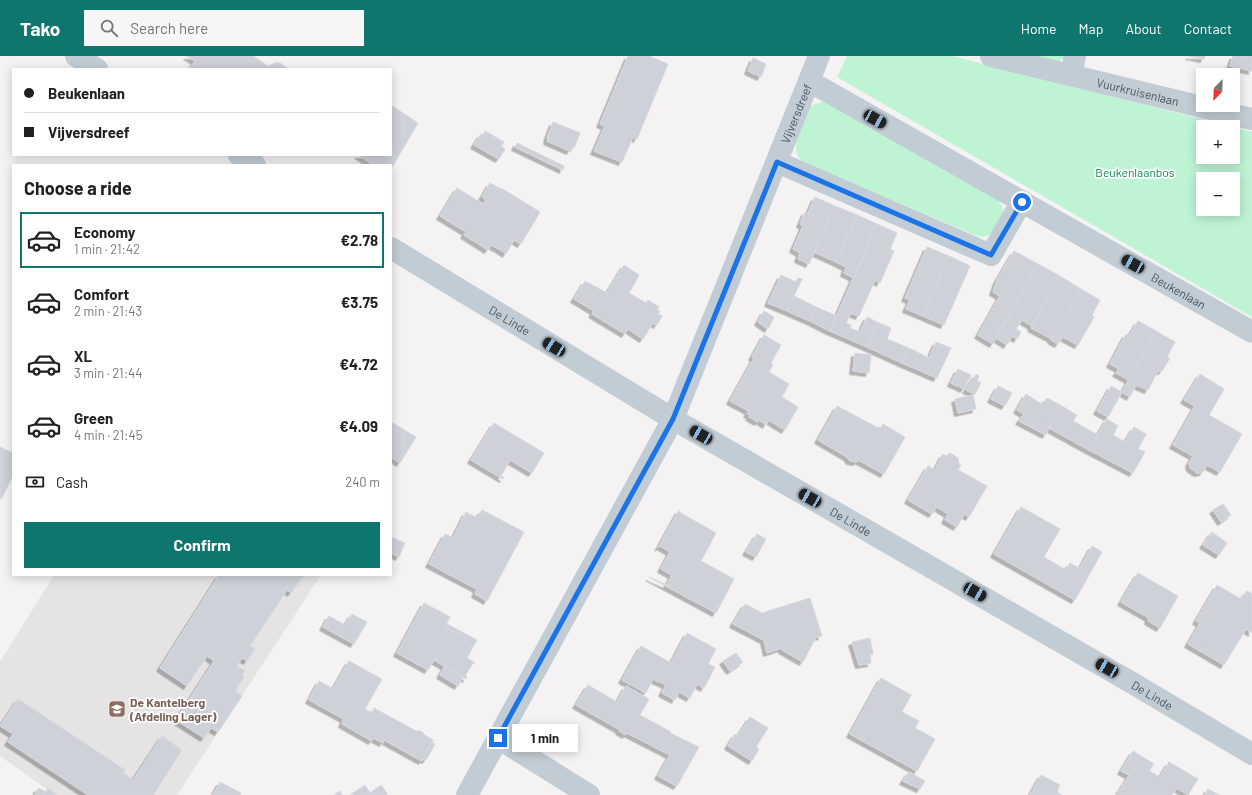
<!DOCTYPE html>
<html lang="en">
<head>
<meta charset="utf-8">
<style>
  :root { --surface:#fff; --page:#f6f6f6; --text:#202124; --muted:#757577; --line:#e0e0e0; --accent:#0f766e }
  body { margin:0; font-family:Barlow,sans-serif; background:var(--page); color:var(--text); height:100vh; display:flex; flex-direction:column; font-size:15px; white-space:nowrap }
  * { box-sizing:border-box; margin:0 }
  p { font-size:13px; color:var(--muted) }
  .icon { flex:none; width:22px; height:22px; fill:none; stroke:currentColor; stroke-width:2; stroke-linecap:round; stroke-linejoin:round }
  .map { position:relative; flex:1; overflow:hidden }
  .details { position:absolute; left:12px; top:108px; width:380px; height:412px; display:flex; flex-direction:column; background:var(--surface); border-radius:0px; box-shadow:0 2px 10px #0003 }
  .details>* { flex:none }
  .banner { position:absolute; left:12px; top:12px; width:380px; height:88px; border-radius:0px; box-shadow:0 2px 10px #0003; display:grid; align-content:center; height:88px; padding:0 12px; background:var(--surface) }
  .needle { width:26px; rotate:203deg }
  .tools { position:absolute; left:1196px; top:12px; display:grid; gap:8px }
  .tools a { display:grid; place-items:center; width:44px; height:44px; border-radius:0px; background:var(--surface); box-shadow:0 2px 10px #0003; font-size:20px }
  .end { position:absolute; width:18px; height:18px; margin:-9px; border:5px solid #1a73e8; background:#fff; box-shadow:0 0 0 2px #fff }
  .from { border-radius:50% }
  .bubble { position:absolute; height:28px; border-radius:0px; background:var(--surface); box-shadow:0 2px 10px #0003; font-size:13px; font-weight:700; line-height:28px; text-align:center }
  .car { position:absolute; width:12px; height:24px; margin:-12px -6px; border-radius:5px; box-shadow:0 0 3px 1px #0007; background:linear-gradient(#222 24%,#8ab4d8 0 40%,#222 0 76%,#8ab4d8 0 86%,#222 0) }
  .banner b { display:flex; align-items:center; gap:14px; height:38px; font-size:15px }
  .banner b+b { border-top:1px solid var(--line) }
  .banner i { width:10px; height:10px; background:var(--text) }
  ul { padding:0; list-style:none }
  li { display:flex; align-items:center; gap:12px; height:56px; margin:0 8px 6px; padding:0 4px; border:2px solid transparent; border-radius:0px }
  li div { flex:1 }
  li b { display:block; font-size:15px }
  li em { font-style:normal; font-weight:700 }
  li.on { border-color:var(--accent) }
  li>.icon { width:36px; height:36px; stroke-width:1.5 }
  h2 { padding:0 12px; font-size:18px; line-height:48px }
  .pay { display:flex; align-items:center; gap:10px; height:44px; padding:0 12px; font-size:15px }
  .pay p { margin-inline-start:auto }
  .cta { display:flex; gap:8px; margin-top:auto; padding:8px 12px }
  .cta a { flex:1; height:46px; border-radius:0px; background:var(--accent); color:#fff; font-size:16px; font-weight:700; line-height:46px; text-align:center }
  header { display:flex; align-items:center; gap:24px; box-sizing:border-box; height:56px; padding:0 20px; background:var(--accent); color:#fff }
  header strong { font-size:19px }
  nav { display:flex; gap:22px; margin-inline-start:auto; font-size:14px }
  .search { width:280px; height:36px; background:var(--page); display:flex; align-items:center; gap:10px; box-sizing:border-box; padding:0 14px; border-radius:0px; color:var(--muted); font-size:15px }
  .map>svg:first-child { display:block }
</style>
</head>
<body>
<header>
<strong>Tako</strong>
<div class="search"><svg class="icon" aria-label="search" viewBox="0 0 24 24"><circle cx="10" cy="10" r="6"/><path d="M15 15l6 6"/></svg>Search here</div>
<nav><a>Home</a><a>Map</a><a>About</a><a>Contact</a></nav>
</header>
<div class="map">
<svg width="1252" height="739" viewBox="0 0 1252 739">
  <defs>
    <filter id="shadow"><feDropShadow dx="-3.5" dy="3.5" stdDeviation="0" flood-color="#0004"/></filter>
  </defs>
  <rect width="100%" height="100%" fill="#f4f2f2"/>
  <path fill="#e5e3e4" d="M54,519H321L177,739H55L0,700V606Z"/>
  <path fill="#bef4d4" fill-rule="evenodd" d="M847,0H952L1233,71H1203V101H1233V71L1252,76V261L837,21ZM1203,123H1233V153H1203Z
    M1021,0H1065L1058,7Z
    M825,45L996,143C1009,154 1001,164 996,177L981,181L972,178L803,106C799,102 796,98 796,92C795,86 804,58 808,53C811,48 819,47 825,45Z"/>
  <path fill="#ced1d8" stroke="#d5d8de" filter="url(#shadow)" d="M187,0H253L268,10L275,7H280L288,13H191L190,12L195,5Z
    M628,0H649L668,8L637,83L633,81L622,106L594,95L605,70L600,68Z
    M1189,0H1205L1204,3Z
    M1233,0H1252V15L1230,10Z
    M753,2L766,8L761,21L748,15Z
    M391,49L418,67L391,113V109H374L358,99H391Z
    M553,66L580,77L574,92L572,91L570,95L547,85L548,82H547Z
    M485,75L504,86L501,90L505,93L499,103L474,89L481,78L483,79Z
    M517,87L564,110L563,114L515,91Z
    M490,127L501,133V132L540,156L521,188L514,184L510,191L503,187L499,193L491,189L488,194L464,179L466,176L440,160L457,132L483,148L486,144L482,141Z
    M815,141L835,150L809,208L798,203L800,197L793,193L803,170L800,168L805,156L808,157Z
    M835,150L857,159L836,206L814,196Z
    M857,159L877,168L854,222L844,217L846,211L836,206Z
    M877,168L897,177L890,193L894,195L880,227L875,224L859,260L851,257L846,267L851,269L850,272L860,276L867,261L877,266L867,291L830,275Z
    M503,187L510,191L506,198L499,193Z
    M927,191L949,200L923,260L906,253L910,244L905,242Z
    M1014,195L1038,208L993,288L978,279L1000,240L993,236L997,224Z
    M949,200L970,210L944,269L923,260Z
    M1038,208L1060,220L1032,270L1022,264L1016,273L1021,276L1017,283L1012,280L1007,289L996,282Z
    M624,209L639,219L629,237L646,247L648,244L659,251L657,254L660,255L658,258L662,260L657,269L653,267L643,283L628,273L625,278L592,258L594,255L574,243L585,225L607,237Z
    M781,219L796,226L798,222L802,223L787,255L768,247Z
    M1060,220L1081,233L1052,283L1031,272Z
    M1081,233L1100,244L1092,259L1094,261L1078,289L1063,281L1058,288L1051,284Z
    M794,240L816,251L810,265L787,255Z
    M816,251L837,260L830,275L810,265Z
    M764,255L774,261L768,273L758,266Z
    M1138,265L1156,275L1129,324L1116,317L1119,313L1110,308L1126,278L1129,280Z
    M877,266L891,272L887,283L909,292L902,307L867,291Z
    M1156,275L1175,286L1167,301L1170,302L1162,315H1158L1148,334L1136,329L1130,341L1122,336Z
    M764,279L781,289L771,307L773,309L769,316L789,328L782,341L798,351L785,374L769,364L766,369L759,364L758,366L749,361L750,359L747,358L749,355L730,345L754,302L752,301Z
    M936,286L951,292L937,322L902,307L909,292L929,302Z
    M855,297L871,299L869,317L853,315Z
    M958,313L971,319L964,333L951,327Z
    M976,318L979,320L977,325L981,327L975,338L966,334Z
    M1200,318L1224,333L1209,359L1242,378L1220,416L1207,409L1203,416L1197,417L1190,412L1189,407L1193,400L1173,389L1195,350L1184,344Z
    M998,330L1012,337L1005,350L991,343Z
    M1111,330L1122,336L1108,361L1097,355Z
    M1026,338L1043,349L1047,342L1062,350L1049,372L1017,354Z
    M973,339L976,353L958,357L955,343Z
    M837,350L880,373L883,368L905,381L884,418L858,404L857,406L850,405L847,401L818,384Z
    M1062,350L1077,359L1073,365L1098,379L1089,394L1049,372Z
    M1024,358L1049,372L1046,379L1019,365Z
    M1107,363L1118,370L1113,379L1125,386L1134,371L1146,378L1138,393L1145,396L1133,417L1089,394Z
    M391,366L416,381L400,407L391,401Z
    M494,367L544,397L532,417L510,404L501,420L504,422L503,423L471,404Z
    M0,391L13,397V419L2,442L0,441Z
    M950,397L958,402L959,408L961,409L958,414L987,430L969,461L964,458L957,471L945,464L948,458L937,451L932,458L908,444L928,410L935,414L943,398L946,400Z
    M1223,448L1231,459L1221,466L1213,454Z
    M1021,451L1060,473L1044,501L1066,514L1070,507L1079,512L1081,510L1092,490L1102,496L1075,544L994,498Z
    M482,454L524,476L487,545L475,538L477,533L429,508L445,478L453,482L466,456L477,462Z
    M679,454V456L716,477L701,505L734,523L716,557L649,521L667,529L672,519L661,513L670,496L660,490L658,492Z
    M1212,476L1227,487L1219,499L1203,489Z
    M757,478L766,483L756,501L746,496Z
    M391,481L405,487L399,501L391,497Z
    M1138,517L1178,540L1160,572L1148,565L1149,562L1121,546Z
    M219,519H304L291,537L287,534L250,590L255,592L247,605L242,602L237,610L245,615L242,620L244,621L235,635L242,640L218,676L211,672L204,682L176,664L214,605L207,600L187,630L160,612Z
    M1217,529L1241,543L1247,535L1252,538V577L1246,573L1224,609L1226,605L1202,591L1200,595L1188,588L1200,567L1196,565Z
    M810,542L822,580L816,581L803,606L782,594V592L767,597L764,584L733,568L745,548L762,557Z
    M424,547L450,561L445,571L466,582L464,587L473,591L467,602L475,607H473L465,620L467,621L466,623L434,604L428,614L397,597Z
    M352,558L367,566L354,588L323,571L329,560L345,569Z
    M447,568L477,584L473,591L464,587L466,582L445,571Z
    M687,577L716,593L708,608L715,611L704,632L697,628L690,642L679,636L675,644L662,637L666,629L653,623L646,637L622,624L641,590L671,607Z
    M870,582L873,598L870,599L871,607L859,609L852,586Z
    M1202,591L1226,605L1224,609L1200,595Z
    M736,597L743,606L730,615L723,605Z
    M349,605L382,623L365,653L372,657L374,652L418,676V674L424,677L423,678L433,684L422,705L384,684L383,687L373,682L372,685L342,668L344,663L309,644L319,625L333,633Z
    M445,610L463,621L458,630L440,619Z
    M881,622L911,639L902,656L919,665L915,672L935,683L917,715L850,678Z
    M588,629L617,646L626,630L649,643L640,659L671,676L670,677L699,691L677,730L658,720L670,699L627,677L626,679L619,675L620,674L576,649Z
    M18,643L125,714L123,717L133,724L162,680L182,694L153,739H88L8,686L13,678L0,670Z
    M750,661L768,672L756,691L759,693L752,705L728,690L735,678L738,680Z
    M432,686L435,688L426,704L423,703Z
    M1133,695L1141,700L1129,719L1121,715Z
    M1141,700L1154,708L1149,715L1160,721L1169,706L1198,723L1188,739L1177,732L1172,739H1117Z
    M909,716L925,725L920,733L903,725Z
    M1041,719L1060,729L1057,736L1062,739H1030Z
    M220,726L241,737L240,739H213Z
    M365,729L370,737L381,729L388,739H350Z
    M38,732L46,736L44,739H35Z
    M48,732L57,739H44Z
    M1208,733L1219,739H1205Z
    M340,735L342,739H334Z"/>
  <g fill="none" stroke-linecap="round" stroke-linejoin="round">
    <g stroke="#c2ccd4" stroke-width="22">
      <path d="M76,0L97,13"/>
      <path id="s1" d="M991,0L1252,63"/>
      <path d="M1071,19L1075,0"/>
      <path id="s2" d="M809,25L1252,276"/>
      <path d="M239,99L255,109"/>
      <path d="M777,106L991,199L1022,145"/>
      <path id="s3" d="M391,192L673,363L1134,628L1252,698"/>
      <path d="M498,682L589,739"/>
      <path id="s4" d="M467,739L673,363L819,0"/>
    </g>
  </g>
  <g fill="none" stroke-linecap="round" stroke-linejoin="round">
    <path stroke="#1a73e8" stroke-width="5" d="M498,682L673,363L777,106L991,199L1022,146"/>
  </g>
  <defs>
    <symbol id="school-square" viewBox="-11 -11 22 22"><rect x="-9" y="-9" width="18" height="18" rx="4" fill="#8d6e63" stroke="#fff"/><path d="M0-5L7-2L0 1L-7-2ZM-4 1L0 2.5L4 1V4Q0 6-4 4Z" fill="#fff"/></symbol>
  </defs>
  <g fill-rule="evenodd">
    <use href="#school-square" x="107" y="643" width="20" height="20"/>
  </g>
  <g text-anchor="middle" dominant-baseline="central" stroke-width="3.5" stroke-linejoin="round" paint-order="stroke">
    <g font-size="12" fill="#475562" stroke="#fff">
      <text stroke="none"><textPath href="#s1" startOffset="151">Vuurkruisenlaan</textPath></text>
      <text stroke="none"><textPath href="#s4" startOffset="758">Vijversdreef</textPath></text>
      <text stroke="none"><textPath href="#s2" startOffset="425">Beukenlaan</textPath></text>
      <text stroke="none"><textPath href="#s3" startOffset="139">De Linde</textPath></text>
      <text stroke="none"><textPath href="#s3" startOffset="535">De Linde</textPath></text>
      <text stroke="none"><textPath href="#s3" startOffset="883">De Linde</textPath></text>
    </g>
    <g font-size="12" fill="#0e874d" stroke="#fff">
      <text x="1135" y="116">Beukenlaanbos</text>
    </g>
    <g font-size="12" font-weight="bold" fill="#785e54" stroke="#fff" text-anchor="start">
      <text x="130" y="646">De Kantelberg<tspan x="130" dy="14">(Afdeling Lager)</tspan></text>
    </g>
  </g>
</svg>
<div class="tools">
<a><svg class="needle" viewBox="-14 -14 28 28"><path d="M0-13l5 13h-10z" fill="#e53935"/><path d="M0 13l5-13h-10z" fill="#757577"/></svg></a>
<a>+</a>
<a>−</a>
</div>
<i class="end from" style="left:1022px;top:146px"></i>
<i class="end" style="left:498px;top:682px"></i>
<div class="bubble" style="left:512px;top:668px;width:66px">1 min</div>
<i class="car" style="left:875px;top:63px;rotate:119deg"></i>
<i class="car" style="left:1133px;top:208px;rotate:299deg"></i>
<i class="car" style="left:554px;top:291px;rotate:302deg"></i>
<i class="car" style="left:701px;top:379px;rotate:300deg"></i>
<i class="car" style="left:810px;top:442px;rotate:300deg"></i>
<i class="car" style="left:975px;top:536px;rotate:120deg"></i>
<i class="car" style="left:1107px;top:612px;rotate:300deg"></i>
<div class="banner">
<b><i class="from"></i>Beukenlaan</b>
<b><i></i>Vijversdreef</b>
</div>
<section class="details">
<h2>Choose a ride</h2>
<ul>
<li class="on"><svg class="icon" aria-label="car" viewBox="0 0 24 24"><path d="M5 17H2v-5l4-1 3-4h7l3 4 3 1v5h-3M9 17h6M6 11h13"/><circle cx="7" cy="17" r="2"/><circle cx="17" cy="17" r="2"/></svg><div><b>Economy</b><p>1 min · 21:42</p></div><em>€2.78</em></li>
<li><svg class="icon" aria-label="car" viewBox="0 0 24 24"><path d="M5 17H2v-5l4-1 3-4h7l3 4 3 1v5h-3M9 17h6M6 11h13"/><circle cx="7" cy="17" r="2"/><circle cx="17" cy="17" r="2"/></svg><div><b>Comfort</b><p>2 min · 21:43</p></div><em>€3.75</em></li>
<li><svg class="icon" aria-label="car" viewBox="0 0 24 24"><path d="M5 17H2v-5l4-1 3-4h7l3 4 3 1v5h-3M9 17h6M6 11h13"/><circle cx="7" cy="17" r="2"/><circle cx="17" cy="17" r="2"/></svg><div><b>XL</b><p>3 min · 21:44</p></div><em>€4.72</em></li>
<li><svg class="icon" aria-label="car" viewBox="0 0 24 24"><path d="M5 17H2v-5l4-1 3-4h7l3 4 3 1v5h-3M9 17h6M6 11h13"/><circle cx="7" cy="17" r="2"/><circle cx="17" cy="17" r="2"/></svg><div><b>Green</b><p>4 min · 21:45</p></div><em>€4.09</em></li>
</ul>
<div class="pay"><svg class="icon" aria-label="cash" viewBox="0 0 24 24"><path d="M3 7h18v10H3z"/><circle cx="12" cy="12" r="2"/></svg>Cash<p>240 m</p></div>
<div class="cta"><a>Confirm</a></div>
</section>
</div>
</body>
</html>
